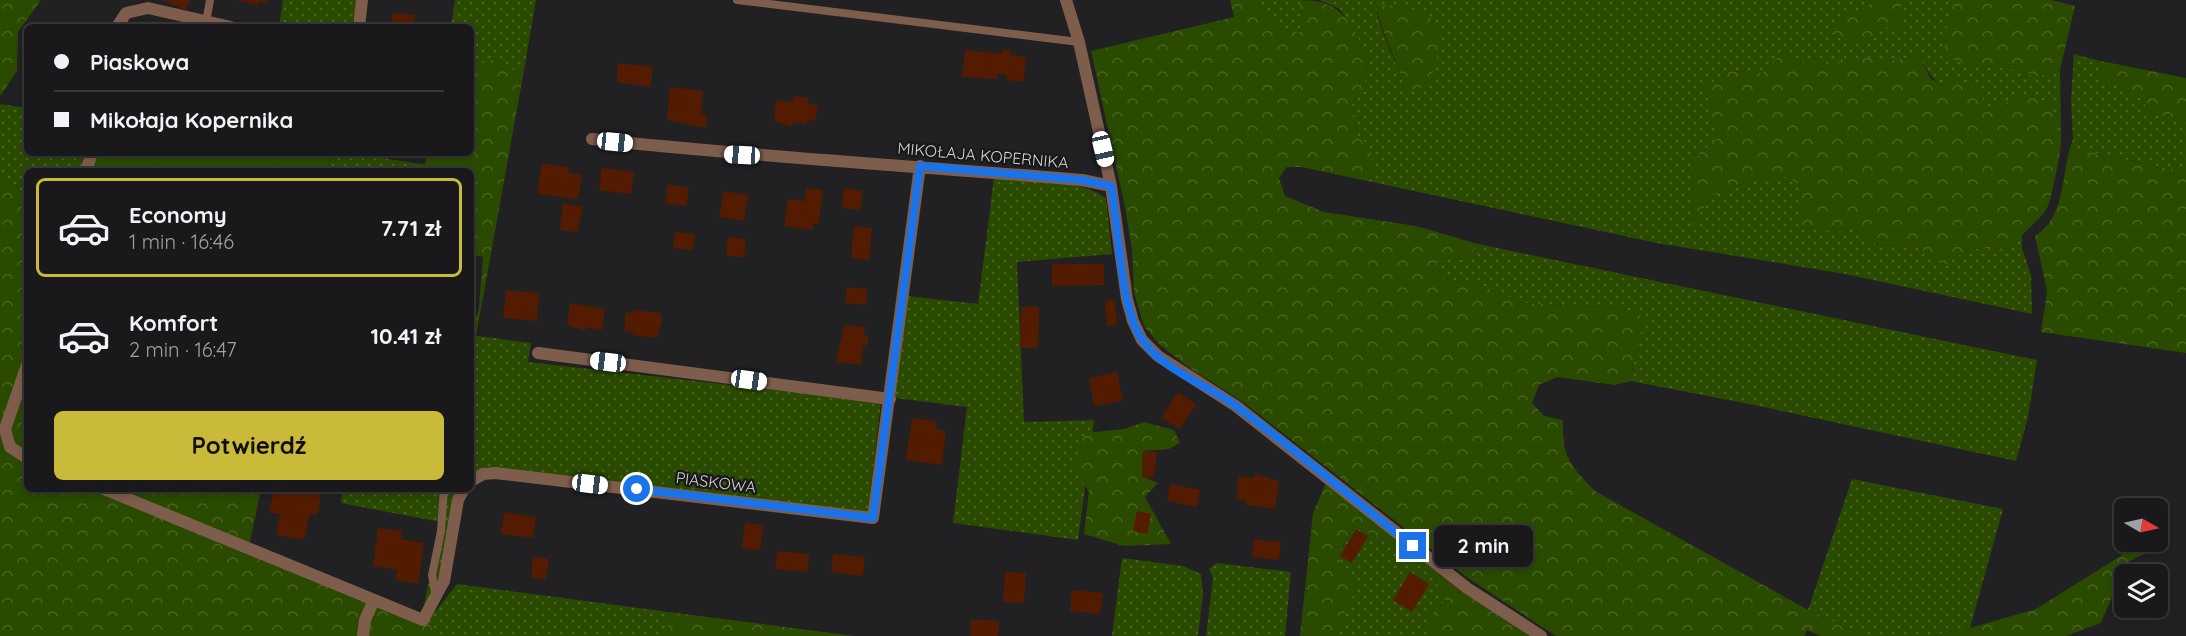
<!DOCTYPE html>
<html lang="pl">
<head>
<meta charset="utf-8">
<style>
  :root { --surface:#19181a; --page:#222123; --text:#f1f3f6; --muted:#9fa0a2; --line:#373739; --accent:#caba3a }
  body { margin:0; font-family:Quicksand,sans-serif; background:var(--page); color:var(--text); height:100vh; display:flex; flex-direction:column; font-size:22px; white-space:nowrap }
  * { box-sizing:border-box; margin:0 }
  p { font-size:20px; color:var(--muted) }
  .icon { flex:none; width:33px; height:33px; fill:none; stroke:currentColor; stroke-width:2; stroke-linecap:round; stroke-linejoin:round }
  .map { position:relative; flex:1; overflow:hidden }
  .panel { position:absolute; left:24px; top:168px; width:450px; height:324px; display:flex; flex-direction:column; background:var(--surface); border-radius:9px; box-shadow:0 3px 9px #0003,0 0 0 2px var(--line) }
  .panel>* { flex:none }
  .hud { position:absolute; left:24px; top:24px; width:450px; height:132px; border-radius:9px; box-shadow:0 3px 9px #0003,0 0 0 2px var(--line); display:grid; align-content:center; height:132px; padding:0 30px; background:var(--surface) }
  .needle { width:39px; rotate:99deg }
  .controls { position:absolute; left:2114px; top:498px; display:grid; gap:12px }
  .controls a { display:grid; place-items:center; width:54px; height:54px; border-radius:9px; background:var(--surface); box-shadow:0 3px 9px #0003,0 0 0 2px var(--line); font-size:30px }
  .end { position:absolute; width:27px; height:27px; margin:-14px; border:8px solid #1a73e8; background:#fff; box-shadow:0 0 0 3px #fff }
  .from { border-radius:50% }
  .bubble { position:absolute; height:42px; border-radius:9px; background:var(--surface); box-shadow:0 3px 9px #0003,0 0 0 2px var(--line); font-size:20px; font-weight:700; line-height:42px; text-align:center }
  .car { position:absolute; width:18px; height:36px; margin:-18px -9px; border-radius:8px; box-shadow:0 0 4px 2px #0007; background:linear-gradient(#fff 24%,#345 0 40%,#fff 0 76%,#345 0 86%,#fff 0) }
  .hud b { display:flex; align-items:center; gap:21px; height:57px; font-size:22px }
  .hud b+b { border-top:2px solid var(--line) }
  .hud i { width:15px; height:15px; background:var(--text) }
  ul { padding:10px 0 0; list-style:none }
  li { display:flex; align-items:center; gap:18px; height:99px; margin:0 12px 9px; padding:0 18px; border:3px solid transparent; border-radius:9px }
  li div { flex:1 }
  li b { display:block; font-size:22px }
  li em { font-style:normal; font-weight:700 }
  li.on { border-color:var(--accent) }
  li>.icon { width:54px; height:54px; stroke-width:1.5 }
  .cta { display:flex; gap:12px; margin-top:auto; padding:12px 30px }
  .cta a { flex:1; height:69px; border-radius:9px; background:var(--accent); color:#111; font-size:24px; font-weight:700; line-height:69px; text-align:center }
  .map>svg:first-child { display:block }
</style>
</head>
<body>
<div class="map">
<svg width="2186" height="636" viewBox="0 0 2186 636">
  <defs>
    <pattern id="grass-dots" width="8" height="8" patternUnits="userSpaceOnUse" patternTransform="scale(1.5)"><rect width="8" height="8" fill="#2a4a00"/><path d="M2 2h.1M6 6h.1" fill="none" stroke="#486324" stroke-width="1.8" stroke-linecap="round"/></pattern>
    <pattern id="forest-crowns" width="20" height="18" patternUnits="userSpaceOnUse" patternTransform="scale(1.5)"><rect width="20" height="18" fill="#2a4a00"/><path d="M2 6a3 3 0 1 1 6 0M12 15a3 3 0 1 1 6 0" fill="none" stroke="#486324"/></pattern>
  </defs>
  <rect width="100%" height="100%" fill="#212022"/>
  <path fill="url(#grass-dots)" fill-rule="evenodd" d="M283,0H357L352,27H279Z
    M455,0H536L523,76L497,59L471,62V27H451Z
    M1239,0H1300L1301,32L1278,29L1255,0Z
    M1319,0H1951L1950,13L1967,65L2010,68L2036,77L2060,70L2061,144L2057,123L1988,109L1978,91C1943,86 1936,91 1920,56L1886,61L1865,57L1838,65L1799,61L1783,52L1762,73L1729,71L1706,87L1717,139L1691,162L1694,194L1691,227L1711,196L1760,178L1788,177L1849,226L1878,245L1918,247L1944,265L1968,249L2012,248L2022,232V248L2031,275L2032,314L1845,274L1657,243L1372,182L1374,168L1358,136L1351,107L1364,86L1369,57L1340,9ZM1376,5L1427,87L1405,89C1397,60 1380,35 1376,5Z
    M2074,54L2096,60L2103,78L2142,98L2149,113L2186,121V172L2070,148L2073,139L2071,100Z
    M0,104L27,108V153H88L83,171H27V196L0,173Z
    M331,153H353L414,163L412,171H327Z
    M994,177C1031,180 1074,177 1106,198L1112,254L1017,262L1024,422L1094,420L1078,540L953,523L967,407L895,398L907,296L978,304Z
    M1478,244L2037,360L2028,417L2016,461L1749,404L1630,381L1643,323L1621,308L1523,303L1480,285L1439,278L1437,258L1467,260Z
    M472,335L531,343L528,362L881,402L868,512L486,467L471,476Z
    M1852,479L2003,509L1970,628L1929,636H1866L1808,610Z
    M342,489H456L442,571L422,615L441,522L341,503Z
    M1353,526L1383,540L1433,574L1445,601L1429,616V636H1336L1357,585L1337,558Z
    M1122,558L1183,566L1201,574L1203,594L1198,636H1112Z
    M1217,563L1291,572L1285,636H1206L1213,578L1209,569Z
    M457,584L669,612L667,636H434L426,623Z"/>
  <path fill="url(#forest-crowns)" d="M0,0H41L18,32L17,71L0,96Z
    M1230,0H1255L1278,29L1300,32V0C1343,0 1350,23 1369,57L1364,86L1351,107L1358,136L1369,145L1374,168L1372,182L1301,167H1287L1279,178L1285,196L1324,212L1416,226L1478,244L1467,260L1437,258L1439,278L1480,285L1523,303L1621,308L1640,314L1643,323L1630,381L1615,385L1557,377L1539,385L1532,403L1544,416L1563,420C1562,458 1570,464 1595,491L1808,610L1866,636H1820L1807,630L1804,636H1556L1468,578L1243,402L1188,367L1159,344L1144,326L1134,293L1132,250L1125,207L1091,51L1234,17Z
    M1876,0H1901V28L1880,27L1871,41L1852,44L1830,32L1835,19L1861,10Z
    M1951,0H2051L2075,6L2060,70L2036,77L2010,68L1967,65L1943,55Z
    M1376,5C1441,6 1452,28 1427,87L1405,90C1397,60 1382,35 1376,5Z
    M1783,52L1799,61L1838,65L1841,59L1865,57L1886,61L1920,56L1930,78L1943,86L1956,76L1978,91L1988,109L2028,95L2051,103C2054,114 2060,127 2061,138C2062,149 2051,203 2046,210C2037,223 2022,232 2012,248L1968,249L1944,266L1918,247L1878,245L1849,226L1837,233L1802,226L1801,187L1788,177L1760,178L1711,196L1691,228L1694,194L1691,162L1717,139L1706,87L1729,71L1762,73Z
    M497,59L523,76L476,336L472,335L479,307L483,257L471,254V171H412L414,163L425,164L427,153H471V62Z
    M2096,60L2186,78V121L2149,113L2142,98L2103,78Z
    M2070,148L2186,172V353L2041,332L2047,291L2035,236C2065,217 2061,179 2070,148Z
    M97,153H331L327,171H91Z
    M0,173L27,196V489H261L248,552L430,624L435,636H0Z
    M1144,422L1174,430L1180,443L1169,449L1143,451L1142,476L1158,483L1145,497L1171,544L1124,546L1084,534L1089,491L1071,467L1085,433L1124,429Z
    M1326,483L1459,590L1530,636H1429V616L1445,601L1433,574L1383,540L1353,526L1337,558L1357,585L1336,636H1300L1313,513Z
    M2160,546L2126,563L2101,623L2066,636H1929L1970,628L2036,609L2130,550Z
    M669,612L855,636H667Z"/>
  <path fill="#531c00" d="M162,0H190L186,10Z
    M235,0H269L268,3L258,2V5Z
    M393,13L415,15L414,24L424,27H377L378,22L390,24Z
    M965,50L1002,54L1003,50H1011L1010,55L1026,57L1023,82L1006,80L1007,75L997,74V79L962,77Z
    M618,63L653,67L650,87L617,82Z
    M670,87L703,91L701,115H707L706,128L667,120Z
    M794,96L809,98L808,104L818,105L815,121L807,120V124L793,123L792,127L774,121L776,100L793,102Z
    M542,163L568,167L569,173L582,175L578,199L537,194Z
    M602,168L634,172L631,194L599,190Z
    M668,184L689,188L686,206L665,203Z
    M806,188L823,190L819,224L814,223L813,230L784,226L788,199L805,201Z
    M844,188L863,191L860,210L842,208Z
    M724,191L748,195L744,221L719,217Z
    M563,203L583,207L577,232L560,230Z
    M854,226L872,228L869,260L851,258Z
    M675,232L695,234L693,250L673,248Z
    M728,237L746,239L744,257L726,256Z
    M1052,264H1104V285L1052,286Z
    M847,287L867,289L866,305L845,303Z
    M506,290L539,293L537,321L503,318Z
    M1115,300L1117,325L1107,326L1105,301Z
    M570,303L605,309L602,330L586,327L585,331L567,325Z
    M1021,307H1039L1038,348H1020Z
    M635,310L660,313L662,319L657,338L632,335L633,332L624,331L626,312L635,313Z
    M844,325L865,327L864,335L869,336L867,346L863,345L861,365L836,362Z
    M1117,372L1123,401L1094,406L1089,378Z
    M1178,392L1196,404L1180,429L1161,418Z
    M912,418L937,421L936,429L946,431L942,465L906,460Z
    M1143,451L1157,452L1154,478L1142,477Z
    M1255,474L1279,481L1275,509L1246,505V501L1236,499L1239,476L1254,478Z
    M1170,484L1200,490L1197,507L1167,501Z
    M274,489H300L322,493L317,515L310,513L304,540L276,535L280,514L269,513Z
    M1137,511L1151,514L1147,534L1133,531Z
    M504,512L536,517L533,538L501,534Z
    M745,523L763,525L760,550L742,548Z
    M378,528L402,531L401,539L424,543L418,584L395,580L397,570L373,566Z
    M1356,529L1368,536L1352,563L1340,556Z
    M1254,539L1281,542L1279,560L1252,557Z
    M777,551L809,554L808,572L775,569Z
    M833,554L865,557L863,576L831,572Z
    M533,557L549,559L546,579L531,578Z
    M1005,572L1026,573L1024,603L1003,602Z
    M1410,572L1429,584L1412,612L1393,600Z
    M1072,590L1103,593L1100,614L1070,611Z
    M971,619L999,621L998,636H970Z"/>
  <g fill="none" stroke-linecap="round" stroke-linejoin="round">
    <path stroke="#7f5d4c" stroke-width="8" d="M737,0L1079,42
      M206,22L210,0
      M436,597L432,575L441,531L444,489"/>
    <path stroke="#7f5d4c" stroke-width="12" d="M1066,0L1079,42L1111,186
      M117,27L126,13L148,8L231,27
      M359,27L362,0
      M592,139C755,157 918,166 1082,180L1111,186L1127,299L1133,321L1142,340L1158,356L1236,406L1467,588L1541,636
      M86,171L92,153
      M538,353L890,399
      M27,365L5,429L10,447L27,458
      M471,481L483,474L495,473L873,518L920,166
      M104,489L423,620L444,581L458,500L464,489
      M363,636L365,620L374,600"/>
  </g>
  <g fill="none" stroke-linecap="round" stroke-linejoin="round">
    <path stroke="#1a73e8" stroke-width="8" d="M637,489L873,518L920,166L1082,180L1111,186C1119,228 1120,305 1141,338C1161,369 1205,384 1233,404C1295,449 1353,499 1413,546"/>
  </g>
  <g text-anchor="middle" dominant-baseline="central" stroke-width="4.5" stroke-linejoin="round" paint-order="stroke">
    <g font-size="16" fill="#d5d5d6" stroke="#181719">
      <text transform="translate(983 155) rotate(5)">MIKOŁAJA KOPERNIKA</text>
      <text transform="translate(716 482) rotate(7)">PIASKOWA</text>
    </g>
  </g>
</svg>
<div class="controls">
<a><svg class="needle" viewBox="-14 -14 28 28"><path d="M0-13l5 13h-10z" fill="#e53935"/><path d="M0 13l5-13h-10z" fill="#9fa0a2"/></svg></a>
<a><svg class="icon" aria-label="layers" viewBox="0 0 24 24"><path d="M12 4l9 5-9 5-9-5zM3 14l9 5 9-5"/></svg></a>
</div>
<i class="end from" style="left:637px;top:489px"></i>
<i class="end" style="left:1413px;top:546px"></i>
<div class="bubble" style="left:1434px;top:525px;width:99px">2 min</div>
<i class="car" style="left:615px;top:142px;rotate:96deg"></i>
<i class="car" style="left:1103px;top:149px;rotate:167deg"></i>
<i class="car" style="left:742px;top:155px;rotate:273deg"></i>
<i class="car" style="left:608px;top:362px;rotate:277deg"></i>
<i class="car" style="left:749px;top:380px;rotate:98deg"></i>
<i class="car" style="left:590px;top:484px;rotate:97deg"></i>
<div class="hud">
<b><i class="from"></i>Piaskowa</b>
<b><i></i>Mikołaja Kopernika</b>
</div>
<section class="panel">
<ul>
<li class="on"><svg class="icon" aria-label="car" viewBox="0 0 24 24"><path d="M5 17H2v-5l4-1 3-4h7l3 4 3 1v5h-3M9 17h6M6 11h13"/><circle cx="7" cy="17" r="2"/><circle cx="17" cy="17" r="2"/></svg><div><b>Economy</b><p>1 min · 16:46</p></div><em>7.71 zł</em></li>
<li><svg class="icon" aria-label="car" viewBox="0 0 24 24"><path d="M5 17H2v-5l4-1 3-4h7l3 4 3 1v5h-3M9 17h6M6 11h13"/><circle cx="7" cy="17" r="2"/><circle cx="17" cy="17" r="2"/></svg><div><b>Komfort</b><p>2 min · 16:47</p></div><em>10.41 zł</em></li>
</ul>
<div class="cta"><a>Potwierdź</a></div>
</section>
</div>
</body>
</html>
